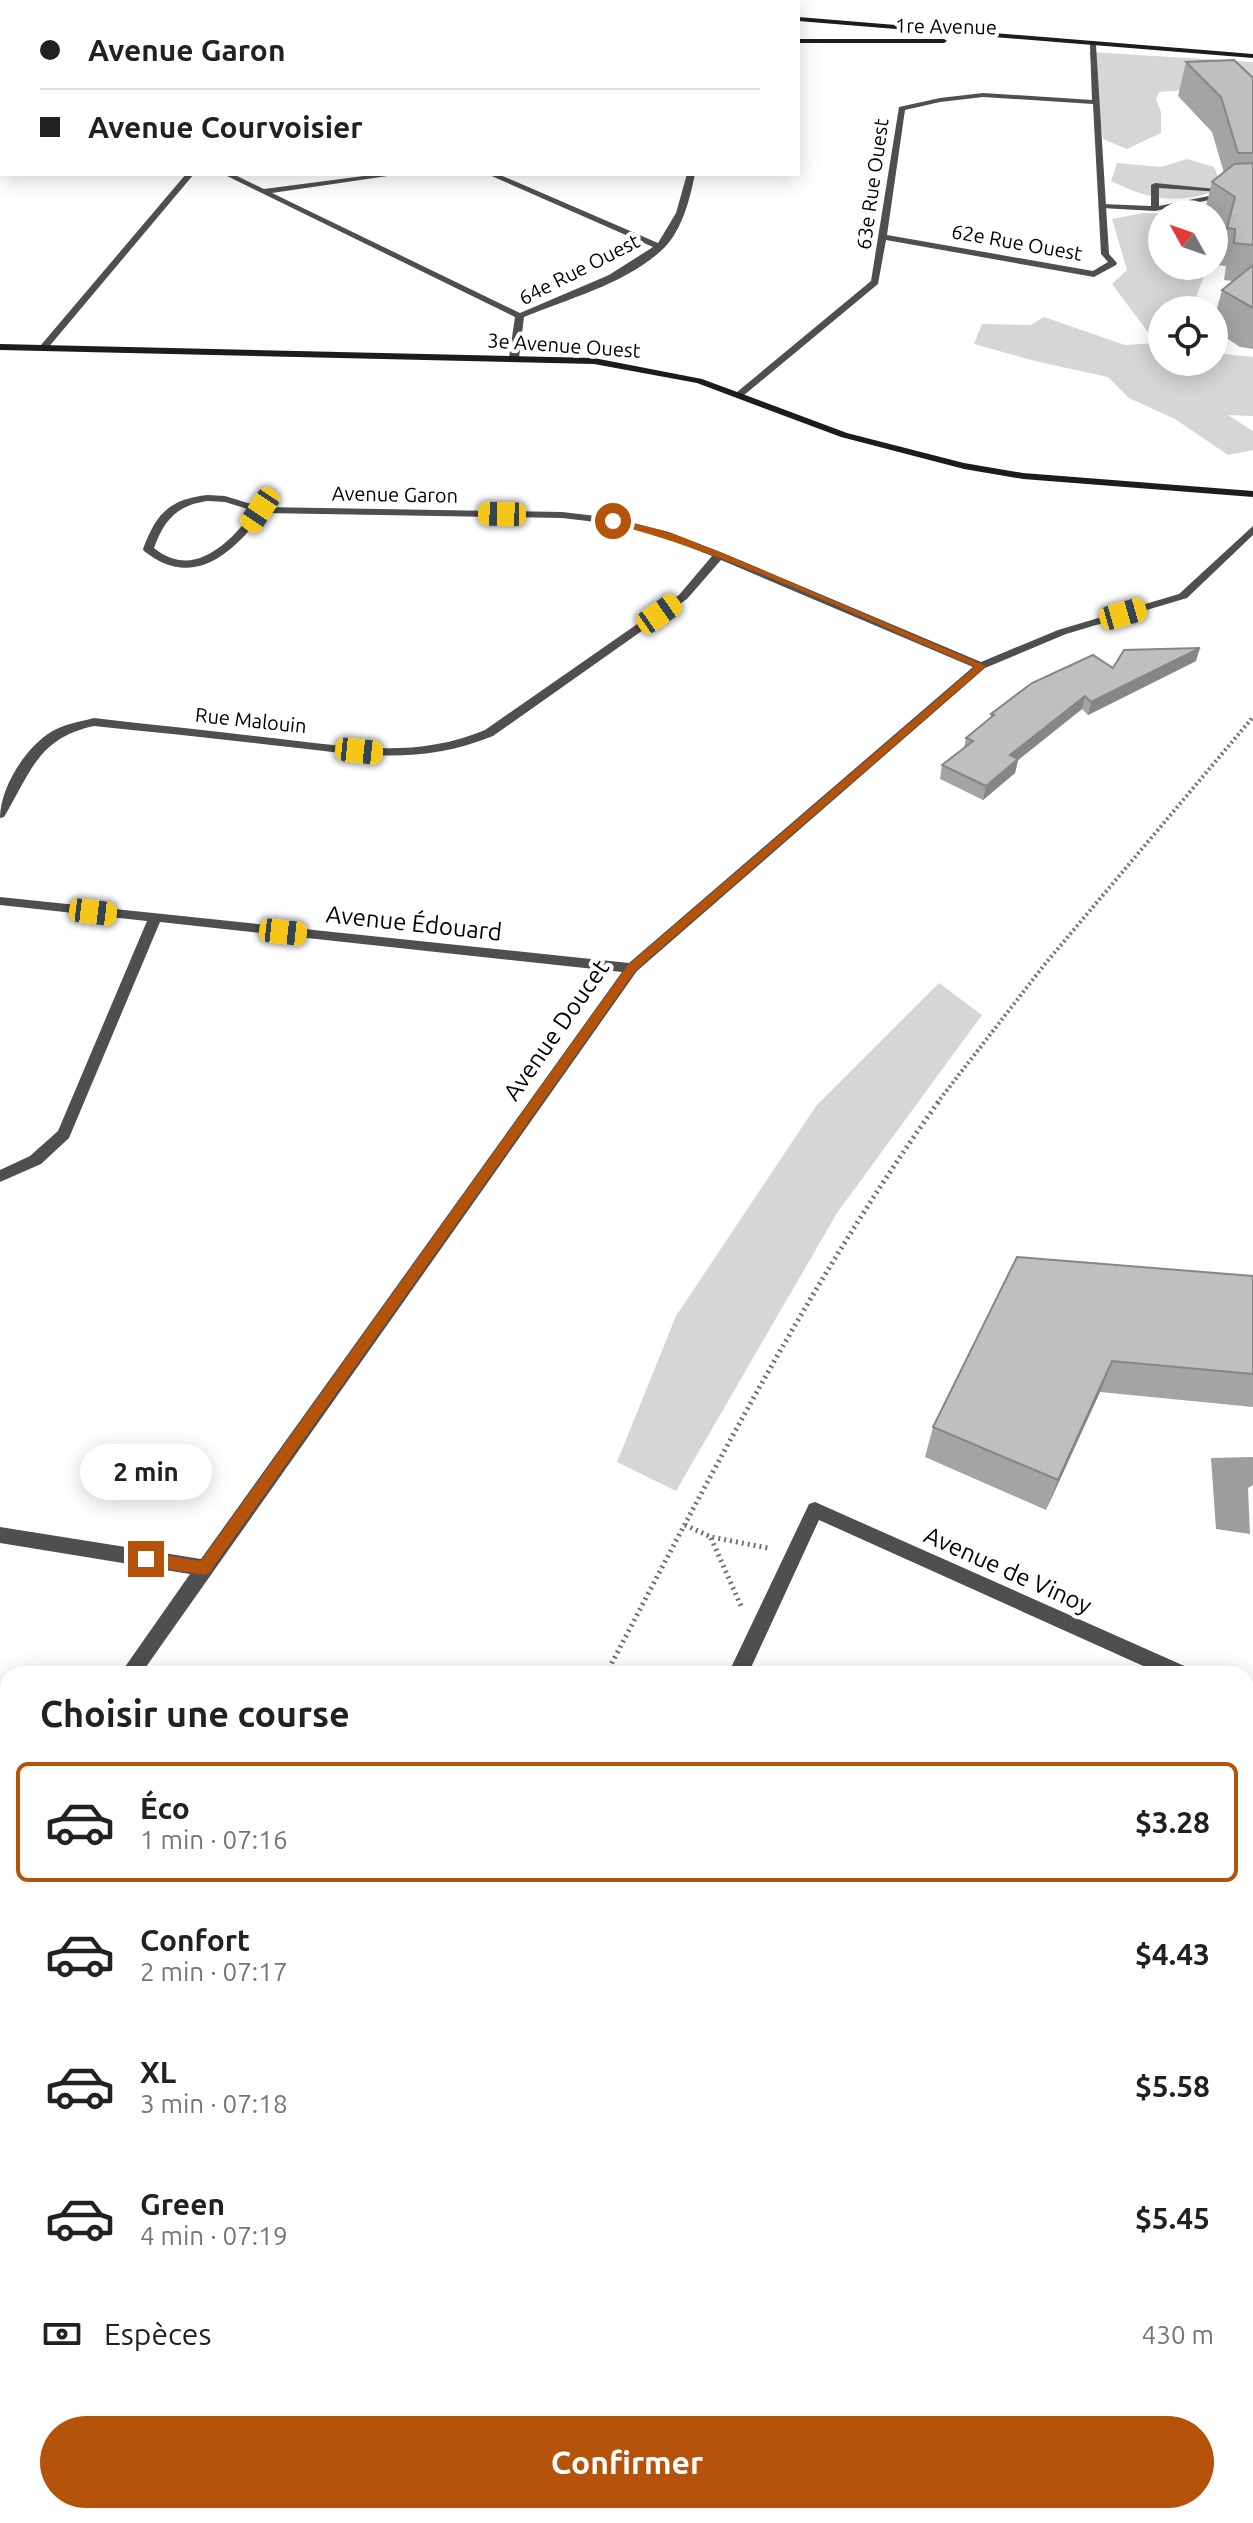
<!DOCTYPE html>
<html lang="fr">
<head>
<meta charset="utf-8">
<style>
  :root { --surface:#fff; --page:#f6f6f6; --text:#202124; --muted:#757577; --line:#e0e0e0; --accent:#b45309 }
  body { margin:0; font-family:Ubuntu,sans-serif; background:var(--page); color:var(--text); height:100vh; display:flex; flex-direction:column; font-size:30px; white-space:nowrap }
  * { box-sizing:border-box; margin:0 }
  p { font-size:26px; color:var(--muted) }
  .icon { flex:none; width:44px; height:44px; fill:none; stroke:currentColor; stroke-width:2; stroke-linecap:round; stroke-linejoin:round }
  .map { position:relative; flex:1; overflow:hidden }
  .sheet { position:absolute; left:0px; top:1666px; width:1254px; height:858px; display:flex; flex-direction:column; background:var(--surface); border-radius:24px 24px 0 0; box-shadow:0 4px 20px #0003 }
  .sheet>* { flex:none }
  .hud { position:absolute; left:0px; top:0px; width:800px; height:176px; box-shadow:0 4px 20px #0003; display:grid; align-content:center; height:176px; padding:0 40px; background:var(--surface) }
  .needle { width:52px; rotate:310deg }
  .buttons { position:absolute; left:1148px; top:200px; display:grid; gap:16px }
  .buttons a { display:grid; place-items:center; width:80px; height:80px; border-radius:50%; background:var(--surface); box-shadow:0 4px 20px #0003; font-size:40px }
  .end { position:absolute; width:36px; height:36px; margin:-18px; border:10px solid #b45309; background:#fff; box-shadow:0 0 0 4px #fff }
  .from { border-radius:50% }
  .bubble { position:absolute; height:56px; border-radius:28px; background:var(--surface); box-shadow:0 4px 20px #0003; font-size:26px; font-weight:600; line-height:56px; text-align:center }
  .car { position:absolute; width:24px; height:48px; margin:-24px -12px; border-radius:10px; box-shadow:0 0 6px 2px #0007; background:linear-gradient(#f5c518 24%,#345 0 40%,#f5c518 0 76%,#345 0 86%,#f5c518 0) }
  .hud b { display:flex; align-items:center; gap:28px; height:76px; font-size:30px }
  .hud b+b { border-top:2px solid var(--line) }
  .hud i { width:20px; height:20px; background:var(--text) }
  ul { padding:0; list-style:none }
  li { display:flex; align-items:center; gap:24px; height:120px; margin:0 16px 12px; padding:0 24px; border:4px solid transparent; border-radius:12px }
  li div { flex:1 }
  li b { display:block; font-size:30px }
  li em { font-style:normal; font-weight:600 }
  li.on { border-color:var(--accent) }
  li>.icon { width:72px; height:72px; stroke-width:1.5 }
  h2 { padding:0 40px; font-size:36px; line-height:96px }
  .pay { display:flex; align-items:center; gap:20px; height:88px; padding:0 40px; font-size:30px }
  .pay p { margin-inline-start:auto }
  .action { display:flex; gap:16px; margin-top:auto; padding:16px 40px }
  .action a { flex:1; height:92px; border-radius:48px; background:var(--accent); color:#fff; font-size:32px; font-weight:600; line-height:92px; text-align:center }
  .map>svg:first-child { display:block }
</style>
</head>
<body>
<div class="map">
<svg width="1253" height="2523" viewBox="0 0 1253 2523">
  <rect width="100%" height="100%" fill="#fff"/>
  <path fill="#d6d6d6" d="M1089,52L1253,62V91L1236,86L1159,92L1156,99L1161,112V133L1127,149L1103,139Z
    M1187,159L1214,167L1223,188C1180,205 1152,201 1111,181L1117,163L1161,167Z
    M1143,213L1181,214H1162V266H1208L1191,310H1162V362H1214V353L1253,357V416L1228,415L1253,431V450L1228,455L1175,419L1129,398L1108,377L1039,362L974,344L982,324L1031,325L1044,317L1125,345L1156,343L1112,284L1127,270L1112,219Z
    M939,983L982,1015L837,1213L676,1491L617,1462L676,1316L816,1106Z"/>
  <path fill="#9d9d9d" d="M1253,1457V1485L1248,1488L1250,1534L1216,1529L1211,1458Z"/>
  <g fill="none" stroke-linecap="round" stroke-linejoin="round">
    <path stroke="#717171" stroke-width="4" stroke-dasharray="2 3" stroke-linecap="butt" d="M937,1103L1045,964L1253,717"/>
    <path stroke="#717171" stroke-width="5" stroke-dasharray="2 4" stroke-linecap="butt" d="M685,1525L711,1537L768,1548
      M711,1538L741,1606
      M606,1674C709,1478 810,1281 939,1101"/>
    <path stroke="#717171" stroke-width="7" stroke-dasharray="3 6" stroke-linecap="butt" d="M137,2523L141,2516"/>
    <path fill="#4f4f4f" fill-rule="evenodd" d="M0,0H5L0,4Z
      M0,19H2L0,24Z
      M1155,183L1226,190L1222,192L1159,188V206L1239,190L1253,191V195L1239,194L1155,211L1102,208L1098,206L1102,204L1151,206V185Z"/>
    <path fill="#4f4f4f" fill-rule="evenodd" d="M1093,43L1096,45L1109,254L1117,263L1116,265L1094,277L886,240L878,284L743,396H737V392L871,281L899,107L940,98L983,93L1092,100L1090,45ZM983,97L1093,104L1101,254L1108,262L1093,271L887,235L905,110L940,102Z
      M186,174H194L47,349H41V345Z
      M223,174H233L264,189L379,174H401L272,193L520,313L609,275L653,247L487,174H498L658,243L676,213L687,174H695C690,199 682,230 664,248C628,283 570,298 524,317L519,358L514,361L509,358L515,317Z
      M208,495L225,496L261,507L562,512L613,518L669,532L723,553L981,662L1058,630L1179,594L1253,526V535L1187,598L1066,634L985,668L637,971L141,1674H120L190,1574L0,1543V1527L201,1559L622,972L160,922L69,1138L41,1164L0,1182V1170L30,1156L58,1131L147,921L0,905V897L629,963L973,667L721,560L687,599L493,736C415,768 351,753 271,745C212,738 153,732 94,726C38,738 31,772 4,817L0,818C0,788 25,748 51,732C64,724 79,722 94,718C153,725 213,731 272,738C347,746 413,760 485,730L679,595L712,556L661,536L613,524L562,518L263,513C233,554 192,590 144,551L143,549C156,514 169,499 208,495ZM208,501L225,502L254,511C229,544 193,580 154,548C164,520 177,505 208,501Z
      M815,1502L1189,1668L1192,1674H1161L819,1520L748,1674H728L809,1504Z
      M1246,1794L1253,1797V1870L1246,1867Z
      M8,1837V1864L0,1868V1841Z
      M328,2516H354L351,2523H325Z"/>
    <path fill="#1c1c1c" fill-rule="evenodd" d="M559,0H586L589,2H562Z
      M798,17L1253,54V58L798,21Z
      M0,36H2L0,41Z
      M798,39H944L947,41L944,43H798Z
      M0,344L594,358L702,379L847,433L964,463L1023,473L1253,491V497L1023,479L964,469L841,437L697,383L594,364L0,350Z"/>
  </g>
  <path fill="#a4a4a4" d="M1186,62L1253,78V349L1240,347L1214,330V320L1222,290L1233,281L1224,280L1226,266L1217,265L1225,234L1214,226V214H1204L1212,182L1224,173L1212,132L1178,96Z
    M1196,661L1088,715L1082,709L1018,760L1015,773L983,800L940,779L942,765L964,748L966,738L991,718V714L1113,668Z
    M1253,1276V1407L1100,1392L1046,1510L925,1457L933,1427Z"/>
  <path fill="#868686" d="M1200,648L1196,661L1088,715L1091,702Z
    M1085,696L1082,709L1018,760L1015,773L983,800L986,786L1010,755Z
    M1112,1361L1100,1392L1046,1510L1058,1480Z"/>
  <path fill="#bfbfbf" stroke="#868686" stroke-width="2" d="M1234,60L1253,78V153H1238L1221,97L1186,62Z
    M1253,163V245L1234,243L1235,229L1227,228L1235,197L1212,182L1234,164Z
    M1253,265V308L1222,290Z
    M1200,648L1091,702L1085,696L1010,755L1018,759L986,786L942,765L973,741L966,738L994,715L991,714L1032,683L1093,655L1113,668L1124,650Z
    M1017,1257L1253,1276V1374L1112,1361L1058,1480L933,1427Z"/>
  <path fill="#b45309" d="M613,518L668,532L722,553L986,666L636,970L209,1573L204,1575L140,1564V1554L146,1552L201,1561L628,965L975,667C856,616 734,555 610,523Z"/>
  <g text-anchor="middle" dominant-baseline="central" stroke-width="8" stroke-linejoin="round" paint-order="stroke">
    <g font-size="20" fill="#000" stroke="#fff">
      <text transform="translate(946 26) rotate(1)">1re Avenue</text>
      <text transform="translate(872 184) rotate(-82)">63e Rue Ouest</text>
      <text transform="translate(1017 242) rotate(10)">62e Rue Ouest</text>
      <text transform="translate(579 269) rotate(-27)">64e Rue Ouest</text>
      <text transform="translate(564 345) rotate(4)">3e Avenue Ouest</text>
      <text transform="translate(395 494) rotate(1)">Avenue Garon</text>
      <text transform="translate(251 720) rotate(6)">Rue Malouin</text>
    </g>
    <g font-size="24" fill="#000" stroke="#fff">
      <text transform="translate(414 923) rotate(6)">Avenue Édouard</text>
      <text transform="translate(556 1030) rotate(-55)">Avenue Doucet</text>
      <text transform="translate(1008 1570) rotate(24)">Avenue de Vinoy</text>
    </g>
  </g>
</svg>
<div class="buttons">
<a><svg class="needle" viewBox="-14 -14 28 28"><path d="M0-13l5 13h-10z" fill="#e53935"/><path d="M0 13l5-13h-10z" fill="#757577"/></svg></a>
<a><svg class="icon" aria-label="locate" viewBox="0 0 24 24"><circle cx="12" cy="12" r="6"/><path d="M12 2v4M12 18v4M2 12h4M18 12h4"/></svg></a>
</div>
<i class="end from" style="left:613px;top:521px"></i>
<i class="end" style="left:146px;top:1559px"></i>
<div class="bubble" style="left:80px;top:1444px;width:132px">2 min</div>
<i class="car" style="left:260px;top:510px;rotate:214deg"></i>
<i class="car" style="left:502px;top:514px;rotate:271deg"></i>
<i class="car" style="left:659px;top:614px;rotate:55deg"></i>
<i class="car" style="left:1123px;top:614px;rotate:74deg"></i>
<i class="car" style="left:359px;top:751px;rotate:96deg"></i>
<i class="car" style="left:93px;top:912px;rotate:97deg"></i>
<i class="car" style="left:283px;top:932px;rotate:96deg"></i>
<div class="hud">
<b><i class="from"></i>Avenue Garon</b>
<b><i></i>Avenue Courvoisier</b>
</div>
<section class="sheet">
<h2>Choisir une course</h2>
<ul>
<li class="on"><svg class="icon" aria-label="car" viewBox="0 0 24 24"><path d="M5 17H2v-5l4-1 3-4h7l3 4 3 1v5h-3M9 17h6M6 11h13"/><circle cx="7" cy="17" r="2"/><circle cx="17" cy="17" r="2"/></svg><div><b>Éco</b><p>1 min · 07:16</p></div><em>$3.28</em></li>
<li><svg class="icon" aria-label="car" viewBox="0 0 24 24"><path d="M5 17H2v-5l4-1 3-4h7l3 4 3 1v5h-3M9 17h6M6 11h13"/><circle cx="7" cy="17" r="2"/><circle cx="17" cy="17" r="2"/></svg><div><b>Confort</b><p>2 min · 07:17</p></div><em>$4.43</em></li>
<li><svg class="icon" aria-label="car" viewBox="0 0 24 24"><path d="M5 17H2v-5l4-1 3-4h7l3 4 3 1v5h-3M9 17h6M6 11h13"/><circle cx="7" cy="17" r="2"/><circle cx="17" cy="17" r="2"/></svg><div><b>XL</b><p>3 min · 07:18</p></div><em>$5.58</em></li>
<li><svg class="icon" aria-label="car" viewBox="0 0 24 24"><path d="M5 17H2v-5l4-1 3-4h7l3 4 3 1v5h-3M9 17h6M6 11h13"/><circle cx="7" cy="17" r="2"/><circle cx="17" cy="17" r="2"/></svg><div><b>Green</b><p>4 min · 07:19</p></div><em>$5.45</em></li>
</ul>
<div class="pay"><svg class="icon" aria-label="cash" viewBox="0 0 24 24"><path d="M3 7h18v10H3z"/><circle cx="12" cy="12" r="2"/></svg>Espèces<p>430 m</p></div>
<div class="action"><a>Confirmer</a></div>
</section>
</div>
</body>
</html>
